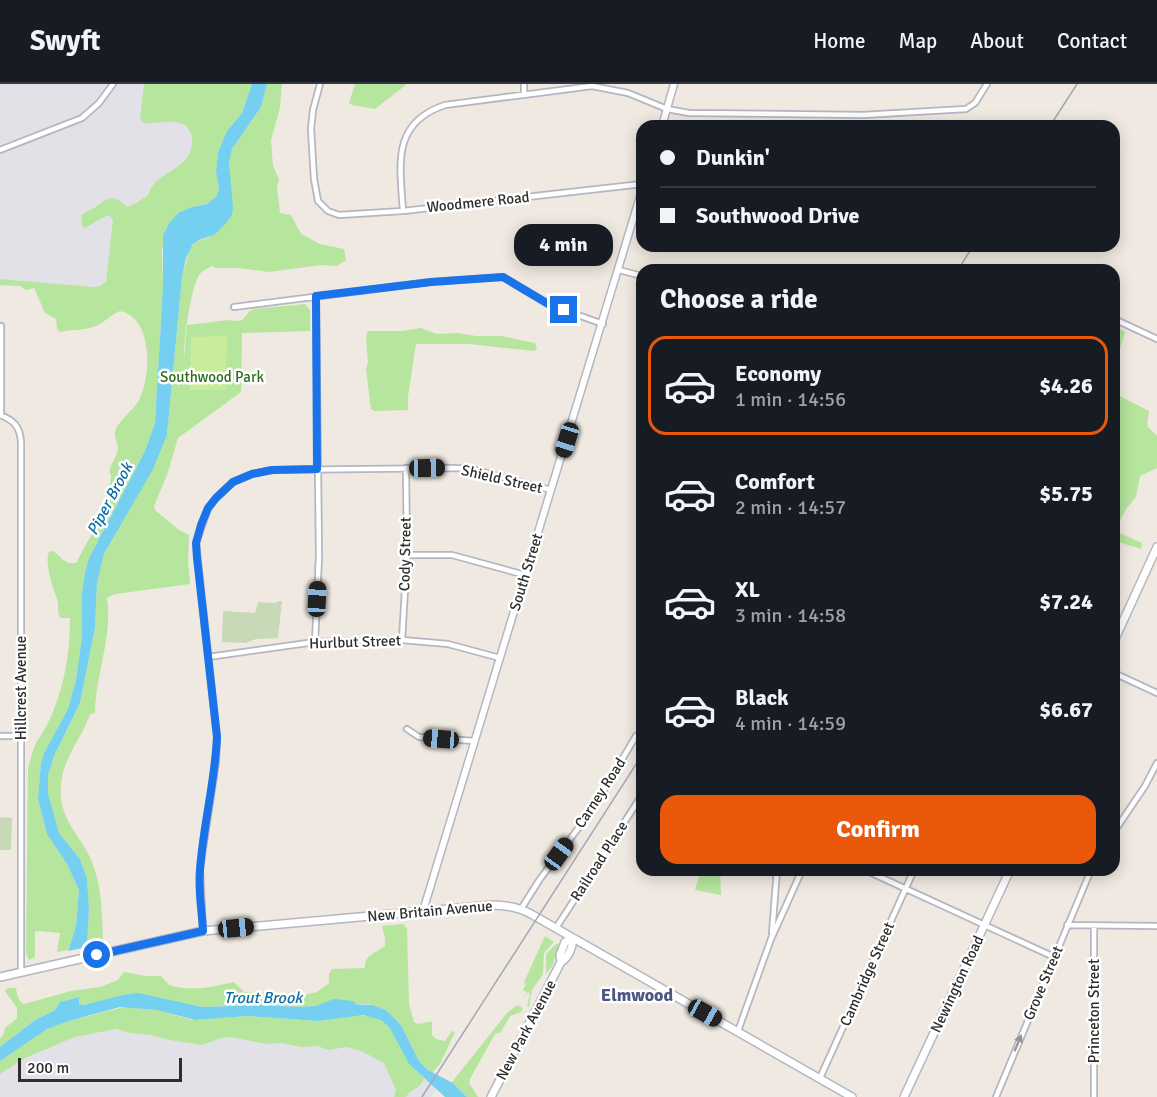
<!DOCTYPE html>
<html lang="en">
<head>
<meta charset="utf-8">
<style>
  :root { --surface:#171b24; --page:#242831; --text:#f1f3f6; --muted:#9ea1a6; --line:#363941; --accent:#ea580c }
  body { margin:0; font-family:Signika,sans-serif; background:var(--page); color:var(--text); height:100vh; display:flex; flex-direction:column; font-size:22px; white-space:nowrap }
  * { box-sizing:border-box; margin:0 }
  p { font-size:20px; color:var(--muted) }
  .icon { flex:none; width:33px; height:33px; fill:none; stroke:currentColor; stroke-width:2; stroke-linecap:round; stroke-linejoin:round }
  .map { position:relative; flex:1; overflow:hidden }
  .panel { position:absolute; left:636px; top:180px; width:484px; height:612px; display:flex; flex-direction:column; background:var(--surface); border-radius:18px; box-shadow:0 3px 15px #0003 }
  .panel>* { flex:none }
  .hud { position:absolute; left:636px; top:36px; width:484px; height:132px; border-radius:18px; box-shadow:0 3px 15px #0003; display:grid; align-content:center; height:132px; padding:0 24px; background:var(--surface) }
  .scale { position:absolute; left:18px; bottom:15px; width:164px; box-sizing:border-box; padding-left:6px; border:3px solid #2e2e2e; border-top:0; font-size:16px; line-height:21px; white-space:nowrap; color:#2e2e2e; -webkit-text-stroke:4px #fff; paint-order:stroke }
  .end { position:absolute; width:27px; height:27px; margin:-14px; border:8px solid #1a73e8; background:#fff; box-shadow:0 0 0 3px #fff }
  .from { border-radius:50% }
  .bubble { position:absolute; height:42px; border-radius:18px; background:var(--surface); box-shadow:0 3px 15px #0003; font-size:20px; font-weight:800; line-height:42px; text-align:center }
  .car { position:absolute; width:18px; height:36px; margin:-18px -9px; border-radius:8px; box-shadow:0 0 4px 2px #0007; background:linear-gradient(#222 24%,#8ab4d8 0 40%,#222 0 76%,#8ab4d8 0 86%,#222 0) }
  .hud b { display:flex; align-items:center; gap:21px; height:57px; font-size:22px }
  .hud b+b { border-top:2px solid var(--line) }
  .hud i { width:15px; height:15px; background:var(--text) }
  ul { padding:0; list-style:none }
  li { display:flex; align-items:center; gap:18px; height:99px; margin:0 12px 9px; padding:0 12px; border:3px solid transparent; border-radius:18px }
  li div { flex:1 }
  li b { display:block; font-size:22px }
  li em { font-style:normal; font-weight:800 }
  li.on { border-color:var(--accent) }
  li>.icon { width:54px; height:54px; stroke-width:1.5 }
  h2 { padding:0 24px; font-size:27px; line-height:72px }
  .primary-button { display:flex; gap:12px; margin-top:auto; padding:12px 24px }
  .primary-button a { flex:1; height:69px; border-radius:18px; background:var(--accent); color:#fff; font-size:24px; font-weight:800; line-height:69px; text-align:center }
  header { display:flex; align-items:center; gap:36px; box-sizing:border-box; height:84px; padding:0 30px; background:var(--surface); border-bottom:2px solid var(--line) }
  header strong { font-size:28px }
  nav { display:flex; gap:33px; margin-inline-start:auto; font-size:21px }
  .map>svg:first-child { display:block }
</style>
</head>
<body>
<header>
<strong>Swyft</strong>
<nav><a>Home</a><a>Map</a><a>About</a><a>Contact</a></nav>
</header>
<div class="map">
<svg width="1157" height="1013" viewBox="0 0 1157 1013">
  <rect width="100%" height="100%" fill="#efe9e1"/>
  <path fill="#e3e1e8" d="M0,0H144L140,33L143,39L165,37L181,39L190,46L192,63L188,73L178,83L151,101L146,112L127,123L113,114L98,119L81,133L82,141L88,143L106,132H110L114,136L106,198L104,201L93,203L0,195Z
    M116,945L130,949L151,951L169,956L202,961L224,953L235,954L266,960L281,959L301,963L317,962L324,965L347,963L361,967L384,979L396,1006L394,1013H0V990L9,983L25,974L75,953Z
    M424,994L437,1004L431,1013H406L408,1010L421,1002Z"/>
  <path fill="#b6e59e" d="M144,0H252L242,29L227,47L218,68L216,87L219,106L216,113L207,120L192,123L178,129L166,144L162,166L163,202L155,339L145,367L89,474L85,488L82,509V553L76,596L68,625L44,669L41,680L38,715L47,750L67,780L79,806L76,842L68,866L57,868L60,849L39,847L35,848V873L29,876L26,869L28,686C30,677 32,667 36,659C40,652 45,646 48,639C64,606 70,570 70,534H60C57,528 59,522 57,515C53,504 44,477 49,468L54,467C61,473 65,481 76,479L108,420L105,417C106,409 110,401 111,394C111,386 109,393 110,385C112,377 118,372 118,363C117,357 113,352 116,345C121,334 133,327 139,316C151,293 154,234 120,227C112,230 106,237 98,241C86,247 72,245 60,248L57,245L56,235L45,229L34,204L26,206L20,202L0,201V195L93,203L100,202L106,198L113,136L110,132H106L85,144L82,142L81,131C85,128 90,126 94,124C107,114 113,109 127,123C133,121 142,115 148,111C153,88 194,86 192,56C190,29 160,41 143,39L140,33Z
    M267,0H282L280,24L271,56L273,82L279,95L277,103L280,129L291,131L301,150L320,160L344,165L346,176L337,182L321,181L269,188L238,184H215L212,182C208,184 203,186 200,190C191,200 183,261 184,275L187,241L229,236L237,237L242,236L250,227L254,225L305,220L310,226V247L242,249L241,308L178,354L167,391L154,422L155,426L179,446L189,451L188,475L190,500L115,510L107,514C113,553 95,591 95,629L90,630C83,652 66,670 62,693C55,734 78,746 92,778C102,803 102,829 103,856L94,861L87,862L89,824L87,795L80,775L59,749L48,709V691L55,670L80,619L95,544L97,499L104,470L119,444L167,351L182,193L189,167L195,158L210,153L230,93L229,79L232,65L261,23Z
    M355,0H407L375,25L352,21L349,19Z
    M1115,242L1125,248L1120,264L1115,273Z
    M421,244L437,250L458,249L476,252H501L535,259L537,264L534,267L469,260H416L408,312V326L374,327L371,325L366,285L368,278L366,252L368,247H403Z
    M1114,309L1149,327L1147,342L1157,352V384L1140,392L1136,413L1126,425L1116,444L1119,449L1142,459L1141,465L1115,457Z
    M701,786H720L721,811L695,806Z
    M403,840L407,845L409,920L414,938C420,943 426,936 432,938V951L436,955L445,957L452,947L455,948L440,980L432,989L419,977L401,941L386,926L369,920H343L299,923L260,921L202,923L131,910L84,921L79,920L78,913L60,918L55,926L35,936L0,963V955L3,951L5,944L17,934V924L5,907L7,904H16C17,910 18,918 24,920L71,907L100,903L118,896L124,888L145,892H161L169,901C191,908 212,903 234,898L244,908L309,910L317,908L329,899V890L332,885L365,884C364,871 376,869 385,862V854L382,842Z
    M545,852L554,858L544,869L543,890L532,906L529,923L527,922L530,910L528,908L523,916L527,908L523,906L517,916L526,900L524,898Z
    M556,860H558V863L553,881L546,890V870Z
    M517,921L523,924L521,928L510,932L501,948L495,950L470,995L469,999L478,1013H467L452,998L507,929Z
    M124,923L157,926L192,936L248,932L318,937L355,931L370,932L381,936L392,946L409,980L424,994C421,1006 411,1004 406,1013H394L396,1006L384,979L361,967L347,963L328,966L317,962L301,963L281,959L266,960L235,954L224,953L202,961L169,956L151,951L130,949L116,945L75,953L25,974L0,990V977L40,949L51,943L69,937Z"/>
  <path fill="#c8d9b8" d="M279,517H282L278,554L256,555L246,559L222,558L223,527L255,529L258,518L275,519Z
    M0,733L12,734L11,766H0Z"/>
  <path fill="#c9ec9a" d="M227,252L226,306H190L191,253Z"/>
  <path fill="#75cff0" d="M252,0H267L261,23L232,65L229,79L233,124L232,131L227,138L214,151L199,156L193,160L186,174L182,193L167,351L153,385L104,470L97,499L95,544L80,619L55,670L48,691V709L59,749L80,775L87,795L89,824L87,863L68,867L76,842L79,806L67,780L47,750L38,715L41,679L44,669L68,625L76,596L82,553V509L85,488L89,474L145,367L155,339L163,202V151L168,141L178,129L192,123L207,120L216,113L219,106L216,87L218,68L227,47L242,29Z
    M138,909L202,923L260,921L299,923L347,920L372,921L386,926L401,941L419,977L428,986L453,999L467,1013H445L409,980L390,944L381,936L363,931L318,937L248,932L195,936L157,926L120,923L69,937L47,945L0,977V963L35,936L55,926L60,918L79,913V920L84,921L123,911Z"/>
  <g fill="none" stroke-linecap="round" stroke-linejoin="round">
    <path stroke="#75cff0" stroke-width="10" d="M317,927L335,920L351,922"/>
    <defs>
      <path id="minor" d="M320,0L313,26L311,45L314,95L318,117L328,127L339,131L403,127L642,100
        M524,0V10
        M0,66L82,34L99,19L113,0
        M403,127C400,81 391,39 445,21L592,2L628,9L667,25L689,29L863,31L966,25L975,19L987,0
        M619,186L642,192
        M756,186L781,184
        M234,223L431,198L503,193L550,221L603,240
        M1114,235L1157,255
        M1,242V331
        M0,331C14,336 20,343 21,358V888
        M407,471H452L525,491
        M402,556L407,471L406,384
        M315,558L319,472L316,212
        M208,573L315,558L402,556L448,560L500,574
        M1114,589L1157,609
        M407,645L419,653L474,657
        M0,652H20
        M1114,748L1145,702L1157,679
        M865,786L1054,873
        M521,825L540,795L592,726L636,652
        M1067,841L1157,842
        M556,844L642,711
        M203,847L200,785L216,678L217,653L196,459L208,425L216,414L233,398L252,390L272,386L457,384L476,386L551,406
        M772,849L777,786
        M738,947L771,855L802,786
        M820,994L914,786
        M996,1013L1091,786
        M1094,1013V842"/>
      <path id="tertiary" d="M662,42L674,0
        M423,827L642,106"/>
      <path id="secondary" d="M1114,557L1157,463
        M561,878L560,871L565,858L572,854
        M0,893L203,847L492,821C507,821 518,823 531,830L852,1013
        M491,1013L561,878C568,874 574,862 572,854
        M904,1013L1010,786"/>
    </defs>
    <use href="#minor" stroke="#b4b7c1" stroke-width="8"/>
    <use href="#tertiary" stroke="#b4b7c1" stroke-width="9"/>
    <use href="#secondary" stroke="#b4b7c1" stroke-width="10"/>
    <use href="#minor" stroke="#fff" stroke-width="4.5"/>
    <use href="#tertiary" stroke="#fff" stroke-width="6"/>
    <use href="#secondary" stroke="#fff" stroke-width="7"/>
    <path stroke="#a3a6b8" stroke-width="1.5" d="M1050,42L1077,0
      M958,186L973,162
      M422,1013L642,671"/>
  </g>
  <defs><path id="oneway-solid" d="M-6-.8H1V-3.2L6.5 0L1 3.2V.8H-6Z" transform="scale(1.5)"/></defs>
  <use fill="#969696" href="#oneway-solid" transform="translate(1018 959) rotate(-67)"/>
  <g fill="none" stroke-linecap="round" stroke-linejoin="round">
    <path stroke="#1a73e8" stroke-width="8" d="M97,871L203,847C202,827 198,807 200,786C203,742 215,698 217,653L197,474L196,459L201,441L208,424L216,414L233,398L252,390L272,386L317,385L316,212L431,198L503,193L550,221L564,226"/>
  </g>
  <g text-anchor="middle" dominant-baseline="central" stroke-width="5" stroke-linejoin="round" paint-order="stroke">
    <g font-size="15" fill="#2e2e2e" stroke="#fff">
      <text transform="translate(478 118) rotate(-6)">Woodmere Road</text>
      <text transform="translate(502 395) rotate(13)">Shield Street</text>
      <text transform="translate(405 470) rotate(-89)">Cody Street</text>
      <text transform="translate(526 488) rotate(-73)">South Street</text>
      <text transform="translate(355 558) rotate(-2)">Hurlbut Street</text>
      <text transform="translate(21 604) rotate(-90)">Hillcrest Avenue</text>
      <text transform="translate(600 709) rotate(-57)">Carney Road</text>
      <text transform="translate(599 777) rotate(-57)">Railroad Place</text>
      <text transform="translate(430 827) rotate(-5)">New Britain Avenue</text>
      <text transform="translate(867 890) rotate(-66)">Cambridge Street</text>
      <text transform="translate(1043 899) rotate(-67)">Grove Street</text>
      <text transform="translate(957 900) rotate(-65)">Newington Road</text>
      <text transform="translate(1094 927) rotate(-90)">Princeton Street</text>
      <text transform="translate(526 946) rotate(-62)">New Park Avenue</text>
    </g>
    <g font-size="15" fill="#2c6e1b" stroke="#fff">
      <text x="212" y="293">Southwood Park</text>
    </g>
    <g font-size="16" font-style="italic" fill="#0d6fa3" stroke="#fff">
      <text transform="translate(110 415) rotate(-62)">Piper Brook</text>
      <text x="263" y="914">Trout Brook</text>
    </g>
    <g font-size="18" font-weight="bold" fill="#4d5680" stroke="#fff">
      <text x="637" y="911">Elmwood</text>
    </g>
  </g>
</svg>
<div class="scale">200 m</div>
<i class="end from" style="left:97px;top:871px"></i>
<i class="end" style="left:564px;top:226px"></i>
<div class="bubble" style="left:514px;top:140px;width:99px">4 min</div>
<i class="car" style="left:567px;top:356px;rotate:197deg"></i>
<i class="car" style="left:427px;top:384px;rotate:89deg"></i>
<i class="car" style="left:317px;top:515px;rotate:3deg"></i>
<i class="car" style="left:441px;top:655px;rotate:274deg"></i>
<i class="car" style="left:559px;top:770px;rotate:36deg"></i>
<i class="car" style="left:236px;top:844px;rotate:84deg"></i>
<i class="car" style="left:705px;top:929px;rotate:119deg"></i>
<div class="hud">
<b><i class="from"></i>Dunkin'</b>
<b><i></i>Southwood Drive</b>
</div>
<section class="panel">
<h2>Choose a ride</h2>
<ul>
<li class="on"><svg class="icon" aria-label="car" viewBox="0 0 24 24"><path d="M5 17H2v-5l4-1 3-4h7l3 4 3 1v5h-3M9 17h6M6 11h13"/><circle cx="7" cy="17" r="2"/><circle cx="17" cy="17" r="2"/></svg><div><b>Economy</b><p>1 min · 14:56</p></div><em>$4.26</em></li>
<li><svg class="icon" aria-label="car" viewBox="0 0 24 24"><path d="M5 17H2v-5l4-1 3-4h7l3 4 3 1v5h-3M9 17h6M6 11h13"/><circle cx="7" cy="17" r="2"/><circle cx="17" cy="17" r="2"/></svg><div><b>Comfort</b><p>2 min · 14:57</p></div><em>$5.75</em></li>
<li><svg class="icon" aria-label="car" viewBox="0 0 24 24"><path d="M5 17H2v-5l4-1 3-4h7l3 4 3 1v5h-3M9 17h6M6 11h13"/><circle cx="7" cy="17" r="2"/><circle cx="17" cy="17" r="2"/></svg><div><b>XL</b><p>3 min · 14:58</p></div><em>$7.24</em></li>
<li><svg class="icon" aria-label="car" viewBox="0 0 24 24"><path d="M5 17H2v-5l4-1 3-4h7l3 4 3 1v5h-3M9 17h6M6 11h13"/><circle cx="7" cy="17" r="2"/><circle cx="17" cy="17" r="2"/></svg><div><b>Black</b><p>4 min · 14:59</p></div><em>$6.67</em></li>
</ul>
<div class="primary-button"><a>Confirm</a></div>
</section>
</div>
</body>
</html>
